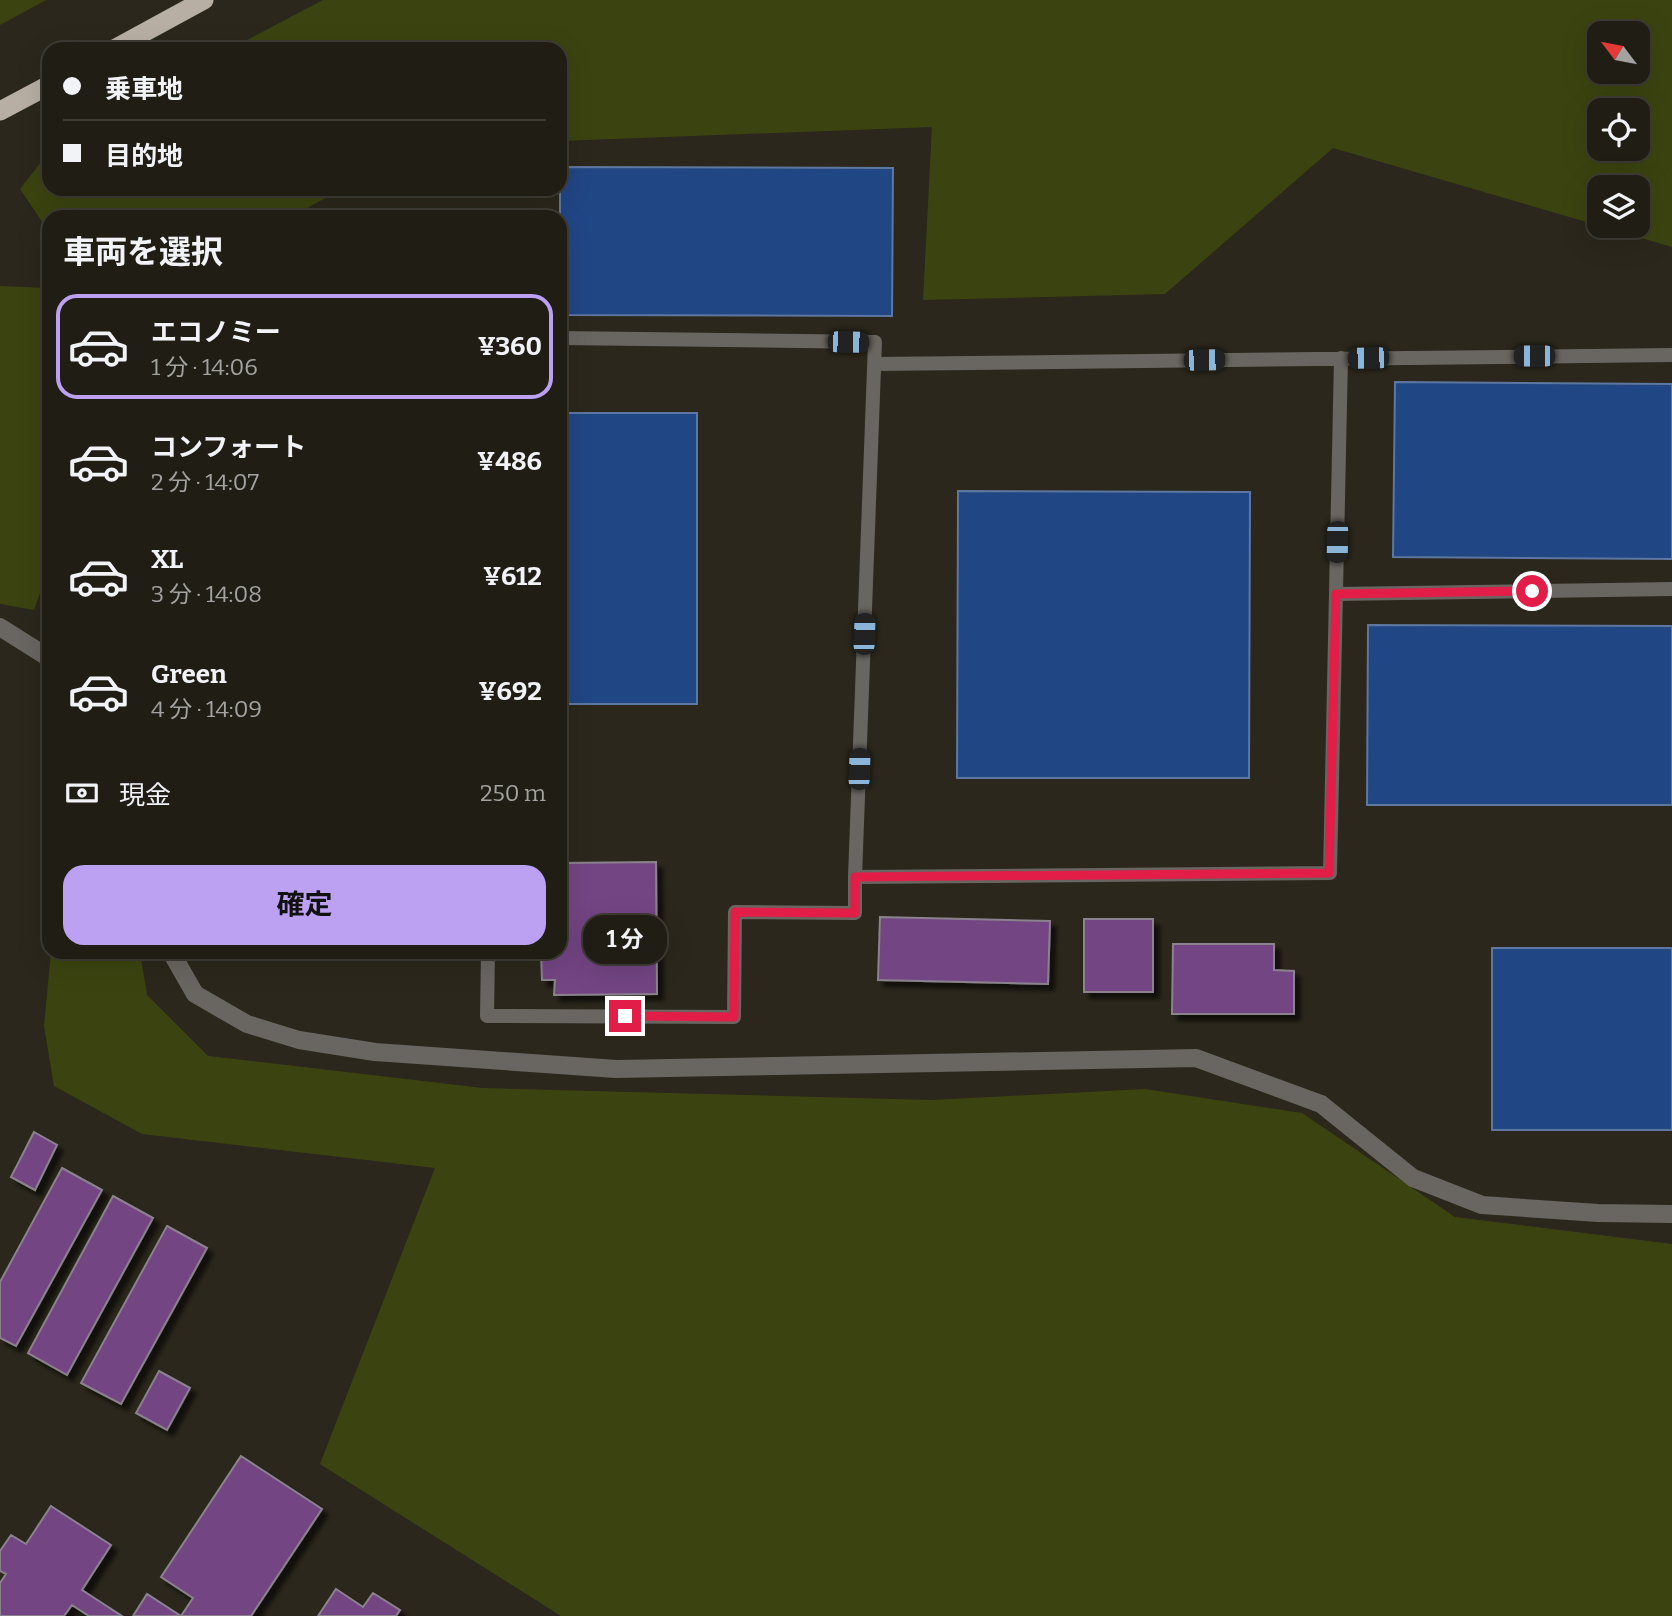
<!DOCTYPE html>
<html lang="ja">
<head>
<meta charset="utf-8">
<style>
  :root { --surface:#201d15; --page:#28261e; --text:#f1f3f6; --muted:#a2a2a0; --line:#3d3b34; --accent:#bca0f2 }
  body { margin:0; font-family:Bitter,"Noto Sans JP",serif; background:var(--page); color:var(--text); height:100vh; display:flex; flex-direction:column; font-size:26px; white-space:nowrap }
  * { box-sizing:border-box; margin:0 }
  p { font-size:23px; color:var(--muted) }
  .icon { flex:none; width:38px; height:38px; fill:none; stroke:currentColor; stroke-width:2; stroke-linecap:round; stroke-linejoin:round }
  .map { position:relative; flex:1; overflow:hidden }
  .side { position:absolute; left:42px; top:210px; width:525px; height:749px; display:flex; flex-direction:column; background:var(--surface); border-radius:21px; box-shadow:0 7px 28px #0002,0 0 0 2px var(--line) }
  .side>* { flex:none }
  .guide { position:absolute; left:42px; top:42px; width:525px; height:154px; border-radius:21px; box-shadow:0 7px 28px #0002,0 0 0 2px var(--line); display:grid; align-content:center; height:154px; padding:0 21px; background:var(--surface) }
  .needle { width:46px; rotate:302deg }
  .buttons { position:absolute; left:1587px; top:21px; display:grid; gap:14px }
  .buttons a { display:grid; place-items:center; width:63px; height:63px; border-radius:14px; background:var(--surface); box-shadow:0 7px 28px #0002,0 0 0 2px var(--line); font-size:35px }
  .end { position:absolute; width:32px; height:32px; margin:-16px; border:9px solid #e11d48; background:#fff; box-shadow:0 0 0 4px #fff }
  .from { border-radius:50% }
  .bubble { position:absolute; height:49px; border-radius:21px; background:var(--surface); box-shadow:0 7px 28px #0002,0 0 0 2px var(--line); font-size:23px; font-weight:700; line-height:49px; text-align:center }
  .car { position:absolute; width:21px; height:42px; margin:-21px -10px; border-radius:9px; box-shadow:0 0 5px 2px #0007; background:linear-gradient(#222 24%,#8ab4d8 0 40%,#222 0 76%,#8ab4d8 0 86%,#222 0) }
  .guide b { display:flex; align-items:center; gap:24px; height:66px; font-size:26px }
  .guide b+b { border-top:2px solid var(--line) }
  .guide i { width:18px; height:18px; background:var(--text) }
  ul { padding:0; list-style:none }
  li { display:flex; align-items:center; gap:21px; height:105px; margin:0 14px 10px; padding:0 7px; border:4px solid transparent; border-radius:21px }
  li div { flex:1 }
  li b { display:block; font-size:26px }
  li em { font-style:normal; font-weight:700 }
  li.selected { border-color:var(--accent) }
  li>.icon { width:63px; height:63px; stroke-width:1.5 }
  h2 { padding:0 21px; font-size:32px; line-height:84px }
  .pay { display:flex; align-items:center; gap:18px; height:77px; padding:0 21px; font-size:26px }
  .pay p { margin-inline-start:auto }
  .action { display:flex; gap:14px; margin-top:auto; padding:14px 21px }
  .action a { flex:1; height:80px; border-radius:21px; background:var(--accent); color:#111; font-size:28px; font-weight:700; line-height:80px; text-align:center }
  .map>svg:first-child { display:block }
</style>
</head>
<body>
<div class="map">
<svg width="1672" height="1616" viewBox="0 0 1672 1616">
  <defs>
    <filter id="shadow"><feDropShadow dx="6" dy="6" stdDeviation="2" flood-color="#0009"/></filter>
  </defs>
  <rect width="100%" height="100%" fill="#2b271c"/>
  <path fill="#3b4410" fill-rule="evenodd" d="M0,0H46L0,25Z
    M323,0H1672V247L1333,148L1165,294L923,300L932,127L560,141V49H230ZM1600,33H1638V72H1600ZM1638,110V149H1600V110ZM1600,187H1638V226H1600Z
    M49,152V189H342L291,217H49V232L20,189Z
    M0,286L49,288V568L34,610L0,604Z
    M51,952H140L147,995L208,1056L483,1088L931,1100L1145,1089L1302,1113L1455,1217L1672,1244V1616H561L320,1464L435,1168L142,1134L54,1086L44,1026Z"/>
  <path fill="#214684" stroke="#5e77a0" stroke-width="2" d="M560,167L893,168L892,316L560,315Z
    M1395,382L1672,384V559L1393,557Z
    M560,413H697V704H560Z
    M958,491L1250,492L1249,778H957Z
    M1368,625L1672,626V805H1367Z
    M1492,948H1672V1130H1492Z"/>
  <path fill="#734483" stroke="#8a828d" stroke-width="2" filter="url(#shadow)" d="M656,862L657,994L554,995L555,980H542L541,952H560V863Z
    M880,917L1050,921L1048,984L878,980Z
    M1084,919H1153V992H1084Z
    M1173,944H1274V970L1294,971V1014H1172Z
    M34,1132L57,1145L35,1190L11,1177Z
    M62,1168L102,1190L16,1346L0,1338V1282Z
    M113,1196L153,1218L67,1375L28,1353Z
    M167,1226L207,1248L121,1404L81,1383Z
    M159,1371L190,1388L167,1430L136,1413Z
    M241,1456L322,1509L251,1616H133L147,1594L181,1616L193,1598L161,1577Z
    M51,1506L111,1545L82,1590L122,1616H89L72,1605L64,1616H0V1583L6,1574L0,1571V1551L11,1535L26,1544Z
    M336,1589L363,1607L373,1593L400,1610L396,1616H318Z"/>
  <g fill="none" stroke-linecap="round" stroke-linejoin="round">
    <path stroke="#696560" stroke-width="14" d="M560,338L875,342L855,877L1330,873L1341,358
      M875,364L1672,355
      M1336,594L1672,589
      M488,952L487,1016L734,1017L735,912L855,913V877"/>
    <path stroke="#696560" stroke-width="18" d="M0,627L49,658
      M171,952L195,994L247,1024L299,1040L375,1052L616,1069L1196,1058L1321,1104L1413,1178L1482,1205L1598,1213L1672,1214"/>
    <path stroke="#b8afa4" stroke-width="19" d="M114,49L204,0
      M0,111L49,85"/>
  </g>
  <g fill="none" stroke-linecap="round" stroke-linejoin="round">
    <path stroke="#e11d48" stroke-width="9" d="M625,1016L734,1017L735,912L855,913V877L1329,873L1336,594L1532,591"/>
  </g>
</svg>
<div class="buttons">
<a><svg class="needle" viewBox="-14 -14 28 28"><path d="M0-13l5 13h-10z" fill="#e53935"/><path d="M0 13l5-13h-10z" fill="#a2a2a0"/></svg></a>
<a><svg class="icon" aria-label="locate" viewBox="0 0 24 24"><circle cx="12" cy="12" r="6"/><path d="M12 2v4M12 18v4M2 12h4M18 12h4"/></svg></a>
<a><svg class="icon" aria-label="layers" viewBox="0 0 24 24"><path d="M12 4l9 5-9 5-9-5zM3 14l9 5 9-5"/></svg></a>
</div>
<i class="end from" style="left:1532px;top:591px"></i>
<i class="end" style="left:625px;top:1016px"></i>
<div class="bubble" style="left:583px;top:915px;width:84px">1 分</div>
<i class="car" style="left:848px;top:342px;rotate:91deg"></i>
<i class="car" style="left:1534px;top:356px;rotate:270deg"></i>
<i class="car" style="left:1368px;top:358px;rotate:269deg"></i>
<i class="car" style="left:1204px;top:360px;rotate:89deg"></i>
<i class="car" style="left:1337px;top:542px;rotate:181deg"></i>
<i class="car" style="left:864px;top:634px;rotate:2deg"></i>
<i class="car" style="left:859px;top:769px;rotate:2deg"></i>
<div class="guide">
<b><i class="from"></i>乗車地</b>
<b><i></i>目的地</b>
</div>
<section class="side">
<h2>車両を選択</h2>
<ul>
<li class="selected"><svg class="icon" aria-label="car" viewBox="0 0 24 24"><path d="M5 17H2v-5l4-1 3-4h7l3 4 3 1v5h-3M9 17h6M6 11h13"/><circle cx="7" cy="17" r="2"/><circle cx="17" cy="17" r="2"/></svg><div><b>エコノミー</b><p>1 分 · 14:06</p></div><em>¥360</em></li>
<li><svg class="icon" aria-label="car" viewBox="0 0 24 24"><path d="M5 17H2v-5l4-1 3-4h7l3 4 3 1v5h-3M9 17h6M6 11h13"/><circle cx="7" cy="17" r="2"/><circle cx="17" cy="17" r="2"/></svg><div><b>コンフォート</b><p>2 分 · 14:07</p></div><em>¥486</em></li>
<li><svg class="icon" aria-label="car" viewBox="0 0 24 24"><path d="M5 17H2v-5l4-1 3-4h7l3 4 3 1v5h-3M9 17h6M6 11h13"/><circle cx="7" cy="17" r="2"/><circle cx="17" cy="17" r="2"/></svg><div><b>XL</b><p>3 分 · 14:08</p></div><em>¥612</em></li>
<li><svg class="icon" aria-label="car" viewBox="0 0 24 24"><path d="M5 17H2v-5l4-1 3-4h7l3 4 3 1v5h-3M9 17h6M6 11h13"/><circle cx="7" cy="17" r="2"/><circle cx="17" cy="17" r="2"/></svg><div><b>Green</b><p>4 分 · 14:09</p></div><em>¥692</em></li>
</ul>
<div class="pay"><svg class="icon" aria-label="cash" viewBox="0 0 24 24"><path d="M3 7h18v10H3z"/><circle cx="12" cy="12" r="2"/></svg>現金<p>250 m</p></div>
<div class="action"><a>確定</a></div>
</section>
</div>
</body>
</html>
